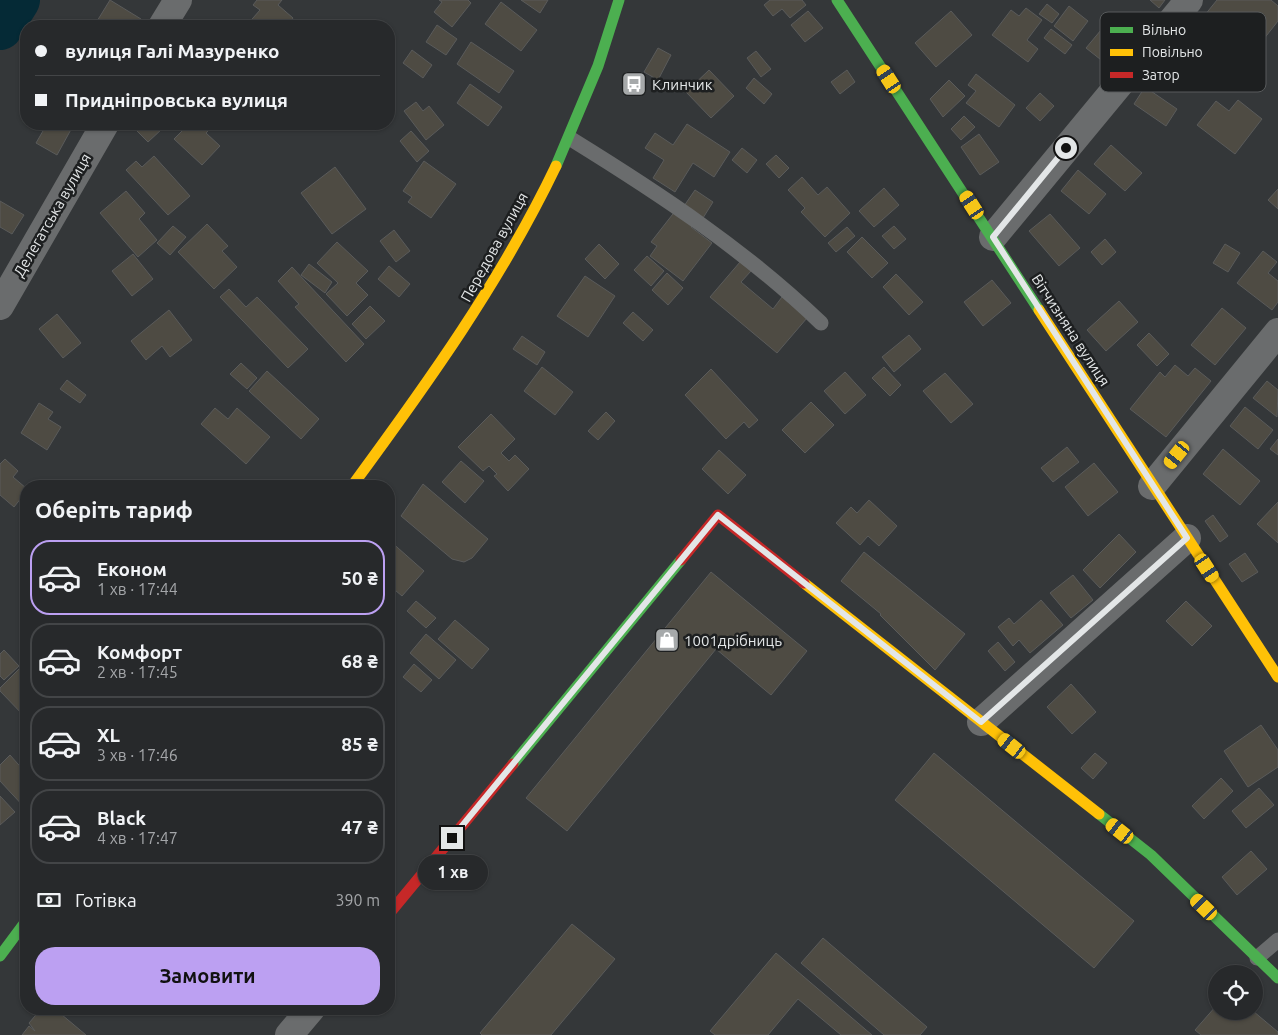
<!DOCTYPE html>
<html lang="uk">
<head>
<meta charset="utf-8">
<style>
  :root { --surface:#27292b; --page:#333537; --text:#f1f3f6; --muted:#a4a6a9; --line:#434547; --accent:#bca0f2 }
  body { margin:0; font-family:Ubuntu,sans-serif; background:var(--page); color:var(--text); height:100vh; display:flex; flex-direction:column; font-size:19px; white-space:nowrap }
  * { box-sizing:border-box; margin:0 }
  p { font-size:16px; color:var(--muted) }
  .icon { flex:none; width:28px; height:28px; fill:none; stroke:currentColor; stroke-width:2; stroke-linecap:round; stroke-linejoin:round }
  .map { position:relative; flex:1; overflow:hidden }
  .panel { position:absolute; left:20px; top:480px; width:375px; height:535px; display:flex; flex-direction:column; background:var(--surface); border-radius:20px; box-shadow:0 1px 4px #0004,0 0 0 1px var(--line) }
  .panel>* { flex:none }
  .hud { position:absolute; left:20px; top:20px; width:375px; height:110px; border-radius:20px; box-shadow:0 1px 4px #0004,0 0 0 1px var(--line); display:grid; align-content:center; height:110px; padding:0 15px; background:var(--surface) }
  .fabs { position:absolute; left:1208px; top:965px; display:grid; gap:10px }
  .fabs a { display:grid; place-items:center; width:55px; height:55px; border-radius:50%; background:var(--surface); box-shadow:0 1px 4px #0004,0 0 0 1px var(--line); font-size:25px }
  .end { position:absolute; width:22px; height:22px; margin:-11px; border:6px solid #e3e6e7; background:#111; box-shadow:0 0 0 2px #111 }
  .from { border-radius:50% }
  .bubble { position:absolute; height:35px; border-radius:18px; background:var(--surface); box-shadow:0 1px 4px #0004,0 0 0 1px var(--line); font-size:16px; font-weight:700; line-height:35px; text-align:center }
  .car { position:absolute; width:15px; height:30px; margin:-15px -8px; border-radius:6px; box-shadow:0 0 4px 1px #0007; background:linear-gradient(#f5c518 24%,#345 0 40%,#f5c518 0 76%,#345 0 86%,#f5c518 0) }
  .hud b { display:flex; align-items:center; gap:18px; height:48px; font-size:19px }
  .hud b+b { border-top:1px solid var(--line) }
  .hud i { width:12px; height:12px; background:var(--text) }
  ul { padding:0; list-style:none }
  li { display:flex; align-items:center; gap:15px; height:75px; margin:0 10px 8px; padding:0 5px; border:2px solid var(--line); border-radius:20px }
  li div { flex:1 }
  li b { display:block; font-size:19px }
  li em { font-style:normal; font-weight:700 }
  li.current { border-color:var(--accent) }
  li>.icon { width:45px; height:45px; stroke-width:1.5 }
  h2 { padding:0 15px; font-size:22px; line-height:60px }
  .pay { display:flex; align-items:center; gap:12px; height:55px; padding:0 15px; font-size:19px }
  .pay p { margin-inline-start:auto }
  .cta { display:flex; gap:10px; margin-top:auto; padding:10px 15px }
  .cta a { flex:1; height:58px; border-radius:20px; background:var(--accent); color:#111; font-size:20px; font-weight:700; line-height:58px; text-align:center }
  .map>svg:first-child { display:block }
</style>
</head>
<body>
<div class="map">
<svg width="1278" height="1035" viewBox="0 0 1278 1035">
  <rect width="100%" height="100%" fill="#343739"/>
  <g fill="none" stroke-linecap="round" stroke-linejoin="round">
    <path stroke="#052a36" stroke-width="46" d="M0,27L17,0"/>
  </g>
  <path fill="#4e4b43" stroke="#5a5b5b" d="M110,0L141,19L136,26H94Z
    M257,0H282L278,5L293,18L287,26H246L260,10L253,5Z
    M439,0H468L471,3L452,27L434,12L442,2Z
    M521,0H548L540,13Z
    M770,0H802L806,5L790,18L782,9L773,16L764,5Z
    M1150,0H1165L1159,8Z
    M1217,0H1271L1278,6V21L1263,40L1257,36L1246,49L1204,16Z
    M501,2L537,30L521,51L485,24Z
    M1047,4L1059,14L1052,23L1039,14Z
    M1069,6L1088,21L1073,41L1054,26Z
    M1026,8L1042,20L1027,40L1038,49L1028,62L992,35L1011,10L1019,16Z
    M808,11L823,28L805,42L791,25Z
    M951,11L972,35L936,67L915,43Z
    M1106,24L1129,43L1110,67L1086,48Z
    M437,25L457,39L446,55L426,42Z
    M1051,29L1072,45L1065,54L1044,38Z
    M471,42L514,71L499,93L457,64Z
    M658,48L671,55L658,80L644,72Z
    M412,50L432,65L423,78L403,63Z
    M756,51L771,69L761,77L747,58Z
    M709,70L734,96L711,118L686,92Z
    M847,70L855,82L840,94L831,82Z
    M976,74L1015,105L999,127L966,103L976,91L968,85Z
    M754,78L772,94L764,104L746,88Z
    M949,80L965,96L943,117L930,99Z
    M470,84L502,107L488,126L457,103Z
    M1145,87L1177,109L1166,126L1134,104Z
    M1040,93L1054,106L1040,121L1026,108Z
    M1238,100L1262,119L1235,154L1197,125L1216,101L1229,111Z
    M416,102L423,111L429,106L444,125L426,140L404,111Z
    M964,116L975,127L961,140L951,129Z
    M47,124H74L57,155L36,143Z
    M139,124H156L162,129L148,142L134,128Z
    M189,124H211L213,126L206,133L220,146L202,165L174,139Z
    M687,124L730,152L714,177L693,163L675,192L653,178L664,160L645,148L655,133L673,145Z
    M411,131L429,151L417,162L400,141Z
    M979,134L999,162L980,175L961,147Z
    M1111,145L1142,173L1125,191L1094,164Z
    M742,148L757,160L747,173L732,160Z
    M776,155L789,168L779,178L766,164Z
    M154,156L190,196L168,215L126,170L136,161L142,167Z
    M424,161L456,184L431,218L408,202L412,197L403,191Z
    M335,167L366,209L332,234L301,193Z
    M1078,170L1106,194L1089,214L1061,191Z
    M802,177L818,195L827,187L850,213L825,237L801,212L805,208L788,190Z
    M884,188L899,205L874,227L859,211Z
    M1278,189V209L1268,200Z
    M695,190L713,202L703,218L684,206Z
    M126,191L145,213L139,219L157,240L138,257L100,213Z
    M0,201L24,215L12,234L0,227Z
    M676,210L694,224L691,227L712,243L683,281L650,256L657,246L651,242Z
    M1050,214L1080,248L1059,266L1029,231Z
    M207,224L228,246L222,251L237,267L214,289L178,252Z
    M173,226L186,237L170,255L157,243Z
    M894,226L906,239L894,249L882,236Z
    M847,227L855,236L836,252L828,243Z
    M394,230L410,251L396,262L380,241Z
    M862,237L888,263L872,278L847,252Z
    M1105,239L1116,252L1102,265L1091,252Z
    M337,242L368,271L356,283L368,295L347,316L326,294L338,283L317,263Z
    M599,244L619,264L605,279L585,259Z
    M1225,244L1240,253L1228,272L1213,263Z
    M1263,251L1277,262L1268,273L1278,281V302L1272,310L1237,283Z
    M133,254L153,279L132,296L112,271Z
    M647,256L664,271L651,286L634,270Z
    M740,262L751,271L741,282L773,309L782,297L807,318L777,353L710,297Z
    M309,264L332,282L325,293L301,275Z
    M389,266L410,284L399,297L378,279Z
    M292,267L364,344L346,362L295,307L299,304L278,281Z
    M667,273L683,288L668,305L652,290Z
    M896,274L923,302L909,315L883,287Z
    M585,276L615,296L588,337L557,316Z
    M992,280L1011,303L983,326L964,302Z
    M229,289L246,307L257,297L308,349L288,368L220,297Z
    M1119,301L1138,322L1106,351L1087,330Z
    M370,306L385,321L366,339L352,324Z
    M1222,308L1246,328L1215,365L1191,345Z
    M169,310L192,340L170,357L162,346L146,360L131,341Z
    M633,312L653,330L643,341L623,323Z
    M57,314L81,343L63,358L39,329Z
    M1149,333L1169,354L1157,366L1137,345Z
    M909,335L921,349L894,372L882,357Z
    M522,336L545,352L537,365L513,349Z
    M241,363L257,378L247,389L230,374Z
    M1175,365L1188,376L1195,368L1211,381L1166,437L1130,409L1160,372L1165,377Z
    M542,367L573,392L555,415L524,391Z
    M884,367L901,385L890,396L872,378Z
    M711,369L758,420L749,428L744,422L726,439L685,395Z
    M267,371L319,419L301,439L249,391Z
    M845,372L866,395L845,414L824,391Z
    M945,373L973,404L951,423L923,391Z
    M67,380L86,395L80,403L60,389Z
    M1267,381L1278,390L1277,417L1253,398Z
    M811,402L834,425L805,453L782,430Z
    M39,403L53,412L48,419L61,427L47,450L21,433Z
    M1245,407L1273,430L1258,449L1230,426Z
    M215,408L228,419L237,408L270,437L246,464L201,424Z
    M606,412L615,421L598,440L588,431Z
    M491,414L515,439L501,453L509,461L515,455L529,469L508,491L494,476L497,474L489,466L483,471L458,447Z
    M1278,439V455L1270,449Z
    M1067,447L1079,462L1053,482L1041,468Z
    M1223,449L1260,481L1240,505L1203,474Z
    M719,450L746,475L728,494L702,469Z
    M5,459L18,471L13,477L26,488V492L14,507L0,495V464Z
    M461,461L484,481L465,503L442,482Z
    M1094,463L1118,492L1088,516L1065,487Z
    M423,484L488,539L472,558L464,562L452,559L401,516Z
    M869,500L897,526L879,546L868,536L860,545L836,523L851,507L857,513Z
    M1278,502V543L1257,524Z
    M1213,515L1228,536L1220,542L1205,521Z
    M1119,534L1136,552L1100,588L1083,570Z
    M389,540L424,571L402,596L389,585Z
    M864,552L965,634L935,670L880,615L881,614L841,581Z
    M1245,553L1258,572L1242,582L1229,564Z
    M711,572L807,651L771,695L716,649L567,831L526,798Z
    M1073,575L1093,600L1071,618L1050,593Z
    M1041,600L1063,625L1030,653L1019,640L1013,646L998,627L1009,618L1014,624Z
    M416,601L436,618L426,628L407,611Z
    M1186,601L1212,626L1192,646L1166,621Z
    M455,620L489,649L472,669L438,639Z
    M426,634L456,660L439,679L410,653Z
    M998,642L1015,662L1005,671L988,651Z
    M4,650L19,666L4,680L0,676V654Z
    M414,664L432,680L421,692L403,677Z
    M21,667L26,672V718L0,691V688Z
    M1071,684L1096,712L1072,734L1047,707Z
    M1261,725L1278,750V767L1248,787L1224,751Z
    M934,753L1134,921L1094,968L895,800Z
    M1095,753L1107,763L1093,779L1081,768Z
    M10,755L26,773V809L0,781V765Z
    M1221,778L1233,791L1204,819L1192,806Z
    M1259,788L1274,805L1246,828L1232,811Z
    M0,796L15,812L0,825Z
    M1251,851L1267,869L1237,895L1222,877Z
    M572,924L615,959L551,1035H482L480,1033Z
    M823,938L927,1027L920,1035H884L801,963Z
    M776,953L872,1035H841L798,999L768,1035H715L710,1031Z
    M1216,1006V1011H1253L1278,1032V1035H1201L1195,1030Z
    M41,1009H55L86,1035H22L29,1026L35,1031L29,1023Z"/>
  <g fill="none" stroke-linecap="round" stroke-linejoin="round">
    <path stroke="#6a6c6d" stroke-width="15" d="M571,139C660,194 745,250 821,323
      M1257,958L1278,940"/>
    <path stroke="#6a6c6d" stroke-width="28" d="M162,26L178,0
      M993,237L1189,0
      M0,306L105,124
      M1152,486L1278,332
      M981,722L1187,538
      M289,1035L311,1009"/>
    <path stroke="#4caf50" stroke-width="11" d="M837,0L1039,310
      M556,166L598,66L619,0
      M513,764L681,560
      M1099,814L1151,855L1278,978
      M0,956L26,921"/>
    <path stroke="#ffc107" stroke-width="11" d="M1039,310L1278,677
      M352,486C427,384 501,281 556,166
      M804,583L1099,814"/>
    <path stroke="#c62828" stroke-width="11" d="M681,560L718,515L804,583
      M389,914L513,764"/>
  </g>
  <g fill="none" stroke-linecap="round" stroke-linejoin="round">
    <path stroke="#e3e6e7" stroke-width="6" d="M452,838L718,515L981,722L1187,538L993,237L1066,148"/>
  </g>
  <defs>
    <symbol id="bus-square" viewBox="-11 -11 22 22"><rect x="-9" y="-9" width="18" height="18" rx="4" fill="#a6a9aa" stroke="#1d1f20"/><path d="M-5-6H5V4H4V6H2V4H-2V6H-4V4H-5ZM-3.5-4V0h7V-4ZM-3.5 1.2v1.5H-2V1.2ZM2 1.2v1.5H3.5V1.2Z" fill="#fff"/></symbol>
    <symbol id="shop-square" viewBox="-11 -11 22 22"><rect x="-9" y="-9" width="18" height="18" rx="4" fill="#a6a9aa" stroke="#1d1f20"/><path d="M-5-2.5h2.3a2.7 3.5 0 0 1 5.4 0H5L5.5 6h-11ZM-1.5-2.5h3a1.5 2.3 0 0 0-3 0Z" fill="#fff"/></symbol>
  </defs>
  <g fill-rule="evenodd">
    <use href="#bus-square" x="620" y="70" width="28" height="28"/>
    <use href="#shop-square" x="653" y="626" width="28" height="28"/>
  </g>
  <g text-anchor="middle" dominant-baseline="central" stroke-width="5" stroke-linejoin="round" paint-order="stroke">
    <g font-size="15" fill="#e3e6e7" stroke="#1d1f20" text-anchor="start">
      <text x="652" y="84">Клинчик</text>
      <text x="684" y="640">1001дрібниць</text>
    </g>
    <g font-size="15" fill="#e3e6e7" stroke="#1d1f20">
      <text transform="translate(52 215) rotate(-60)">Делегатська вулиця</text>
      <text transform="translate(494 247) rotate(-61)">Передова вулиця</text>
      <text transform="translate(1071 330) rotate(57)">Вітчизняна вулиця</text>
    </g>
  </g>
  <rect x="1100" y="12" width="166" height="80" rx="8" fill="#1d1f20" stroke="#585b5c" stroke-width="1"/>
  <rect x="1110" y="27" width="23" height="6" fill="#4caf50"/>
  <rect x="1110" y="49" width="23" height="7" fill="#ffc107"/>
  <rect x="1110" y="72" width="23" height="6" fill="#c62828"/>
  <g font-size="14" fill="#e3e6e7">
    <text x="1142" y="35">Вільно</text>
    <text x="1142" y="57">Повільно</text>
    <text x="1142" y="80">Затор</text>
  </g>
</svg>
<div class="fabs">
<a><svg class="icon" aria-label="locate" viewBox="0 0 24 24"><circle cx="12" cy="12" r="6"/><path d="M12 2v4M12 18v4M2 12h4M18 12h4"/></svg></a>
</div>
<i class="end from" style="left:1066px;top:148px"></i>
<i class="end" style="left:452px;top:838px"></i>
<div class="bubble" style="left:418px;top:855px;width:70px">1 хв</div>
<i class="car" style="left:889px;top:79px;rotate:327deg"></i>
<i class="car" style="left:972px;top:205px;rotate:327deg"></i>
<i class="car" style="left:1177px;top:455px;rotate:219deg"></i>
<i class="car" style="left:1207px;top:568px;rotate:147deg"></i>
<i class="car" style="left:1012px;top:746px;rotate:308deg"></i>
<i class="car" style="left:1120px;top:831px;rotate:308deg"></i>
<i class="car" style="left:1204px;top:907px;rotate:314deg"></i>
<div class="hud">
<b><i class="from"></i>вулиця Галі Мазуренко</b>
<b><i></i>Придніпровська вулиця</b>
</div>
<section class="panel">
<h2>Оберіть тариф</h2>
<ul>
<li class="current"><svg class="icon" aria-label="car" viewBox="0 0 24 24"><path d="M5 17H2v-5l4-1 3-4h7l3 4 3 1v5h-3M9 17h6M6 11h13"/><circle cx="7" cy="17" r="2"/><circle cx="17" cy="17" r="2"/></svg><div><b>Економ</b><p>1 хв · 17:44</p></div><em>50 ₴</em></li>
<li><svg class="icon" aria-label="car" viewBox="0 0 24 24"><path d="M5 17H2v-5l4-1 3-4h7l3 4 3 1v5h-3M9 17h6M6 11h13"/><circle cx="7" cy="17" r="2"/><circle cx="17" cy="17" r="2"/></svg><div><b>Комфорт</b><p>2 хв · 17:45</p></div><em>68 ₴</em></li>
<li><svg class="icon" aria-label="car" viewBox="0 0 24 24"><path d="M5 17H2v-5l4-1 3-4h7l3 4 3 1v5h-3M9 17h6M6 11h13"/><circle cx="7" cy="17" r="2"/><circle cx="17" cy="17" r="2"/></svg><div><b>XL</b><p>3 хв · 17:46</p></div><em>85 ₴</em></li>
<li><svg class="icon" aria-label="car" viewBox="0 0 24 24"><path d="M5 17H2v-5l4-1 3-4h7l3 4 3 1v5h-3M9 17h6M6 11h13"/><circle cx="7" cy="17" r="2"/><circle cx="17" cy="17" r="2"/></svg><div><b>Black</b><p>4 хв · 17:47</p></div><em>47 ₴</em></li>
</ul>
<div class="pay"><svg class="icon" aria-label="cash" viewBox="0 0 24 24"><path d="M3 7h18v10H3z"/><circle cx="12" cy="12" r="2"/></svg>Готівка<p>390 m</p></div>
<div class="cta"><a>Замовити</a></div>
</section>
</div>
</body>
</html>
